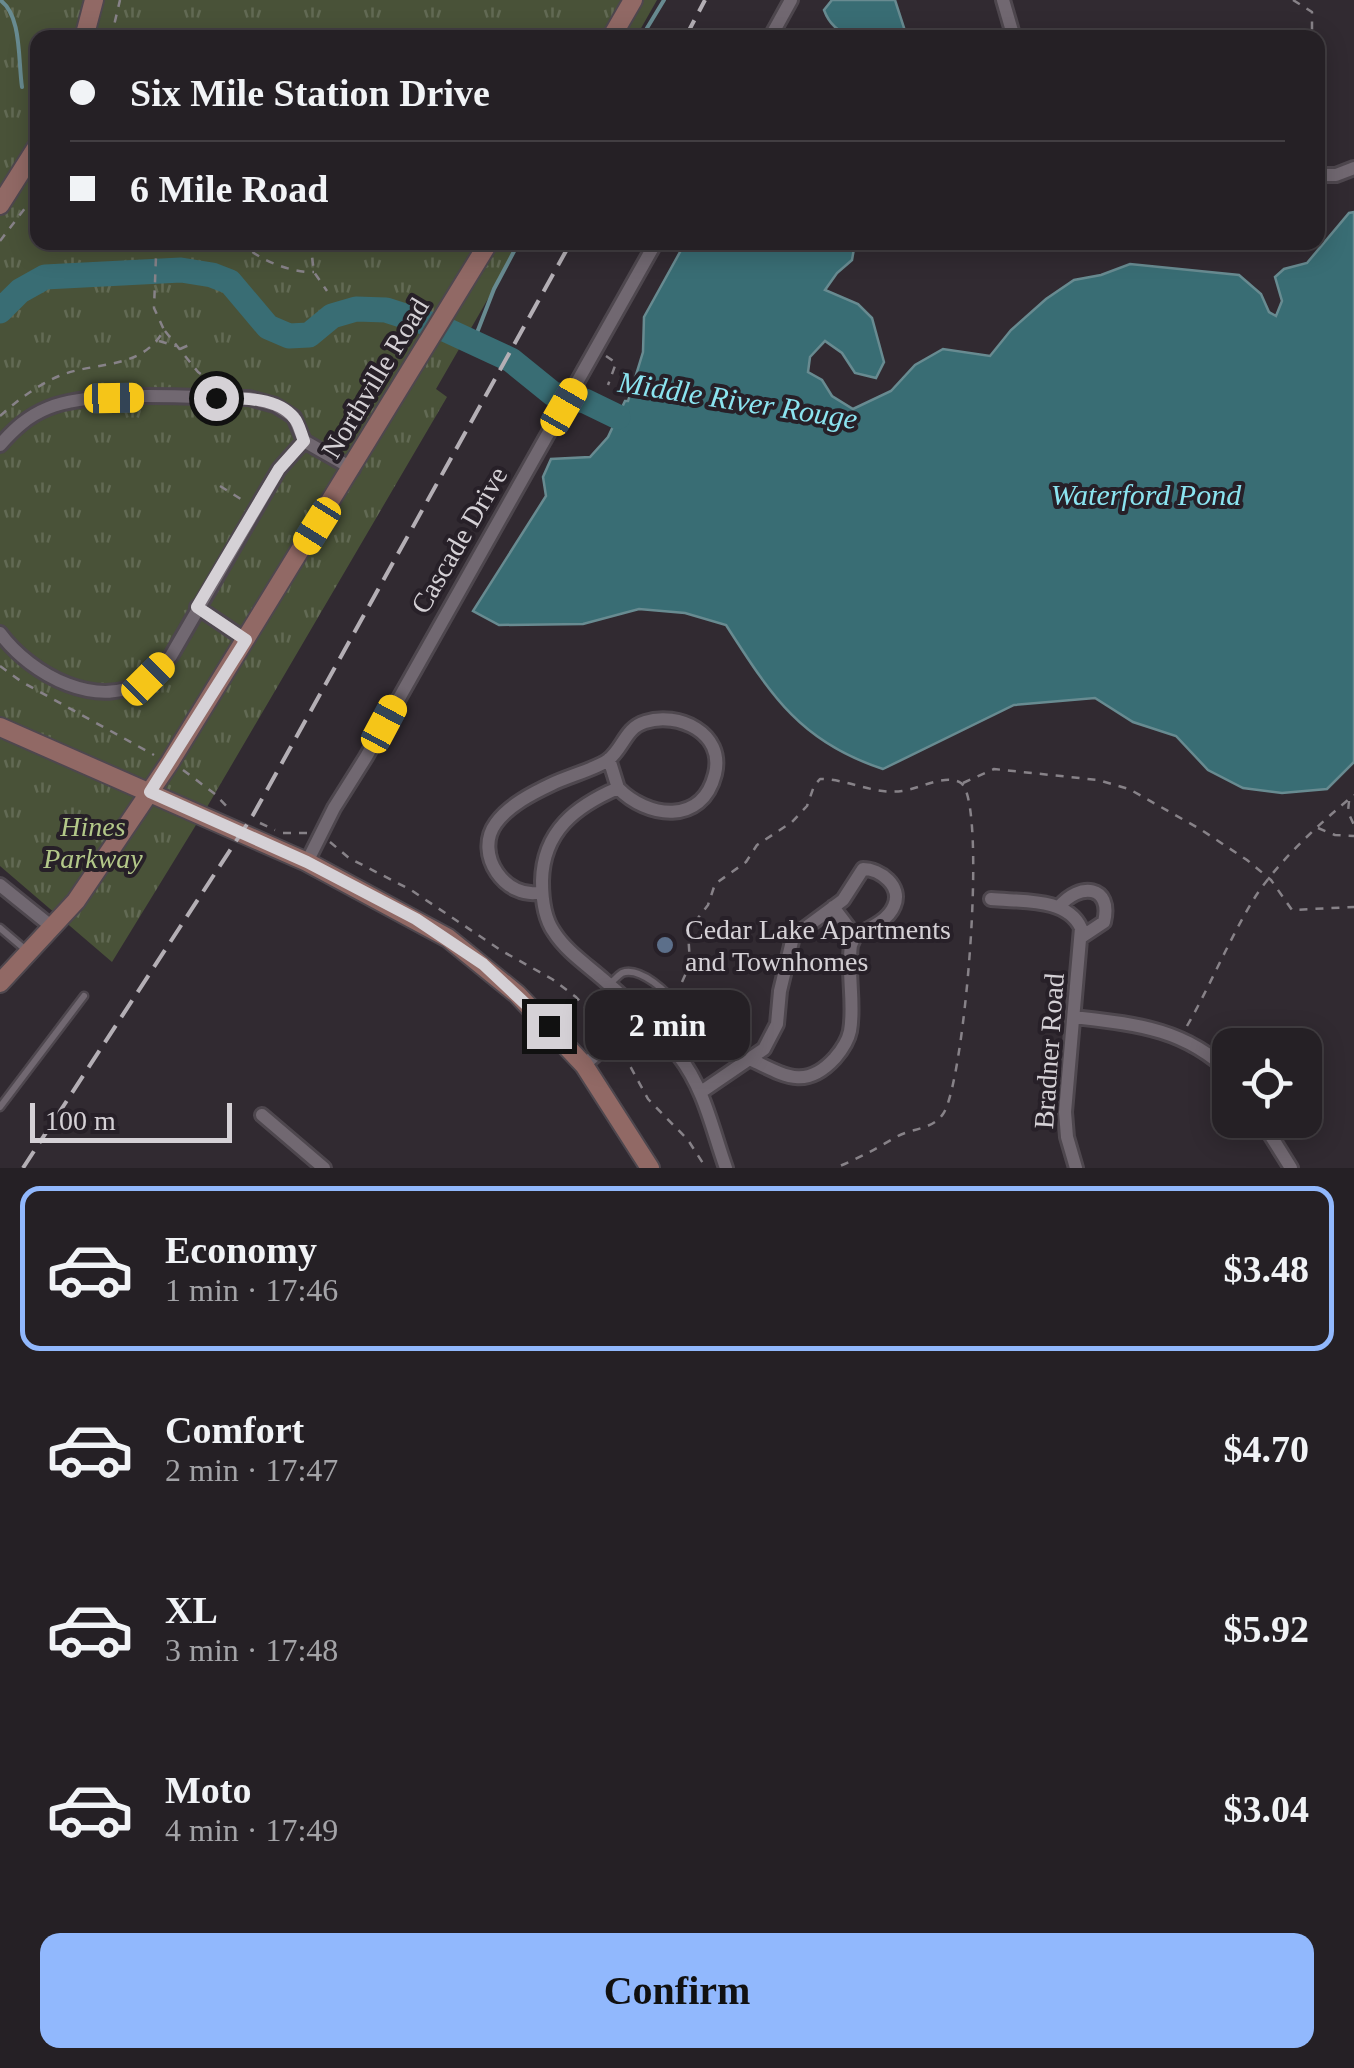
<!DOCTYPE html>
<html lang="en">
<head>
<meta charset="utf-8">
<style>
  :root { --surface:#252025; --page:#312d32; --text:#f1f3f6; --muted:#a3a3a7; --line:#423e42; --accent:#91b8fd }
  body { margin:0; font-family:Georgia,serif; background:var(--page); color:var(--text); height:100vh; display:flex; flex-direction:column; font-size:38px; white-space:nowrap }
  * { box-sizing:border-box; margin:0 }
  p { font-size:32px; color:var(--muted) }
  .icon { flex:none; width:55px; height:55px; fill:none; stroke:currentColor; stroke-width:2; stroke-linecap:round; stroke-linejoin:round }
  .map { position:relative; height:1168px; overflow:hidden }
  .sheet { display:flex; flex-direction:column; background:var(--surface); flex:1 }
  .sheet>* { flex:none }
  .top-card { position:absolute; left:30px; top:30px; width:1295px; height:220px; border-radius:20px; box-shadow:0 5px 25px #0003,0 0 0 2px var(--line); display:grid; align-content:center; height:220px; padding:0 40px; background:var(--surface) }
  .tools { position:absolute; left:1212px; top:1028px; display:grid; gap:20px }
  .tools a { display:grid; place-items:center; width:110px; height:110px; border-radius:20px; background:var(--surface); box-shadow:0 5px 25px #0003,0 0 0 2px var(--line); font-size:50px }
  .scale { position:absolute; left:30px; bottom:25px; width:202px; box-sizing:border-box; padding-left:10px; border:5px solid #d5d1d6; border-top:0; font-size:28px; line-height:35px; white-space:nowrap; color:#d5d1d6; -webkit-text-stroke:8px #272028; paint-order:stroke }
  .end { position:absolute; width:45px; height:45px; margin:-22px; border:12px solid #d5d1d6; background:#111; box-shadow:0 0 0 5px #111 }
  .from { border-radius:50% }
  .bubble { position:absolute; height:70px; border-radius:20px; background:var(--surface); box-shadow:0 5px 25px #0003,0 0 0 2px var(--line); font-size:32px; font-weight:700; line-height:70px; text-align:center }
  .car { position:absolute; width:30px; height:60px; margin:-30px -15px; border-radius:12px; box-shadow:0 0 8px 2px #0007; background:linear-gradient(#f5c518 24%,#345 0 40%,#f5c518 0 76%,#345 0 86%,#f5c518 0) }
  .top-card b { display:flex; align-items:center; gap:35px; height:95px; font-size:38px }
  .top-card b+b { border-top:2px solid var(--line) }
  .top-card i { width:25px; height:25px; background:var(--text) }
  ul { padding:18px 0 0; list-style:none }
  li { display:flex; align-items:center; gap:30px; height:165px; margin:0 20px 15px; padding:0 20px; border:5px solid transparent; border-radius:20px }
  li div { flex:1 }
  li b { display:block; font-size:38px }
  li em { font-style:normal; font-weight:700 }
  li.current { border-color:var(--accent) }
  li>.icon { width:90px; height:90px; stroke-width:1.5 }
  .button { display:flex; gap:20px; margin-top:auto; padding:20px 40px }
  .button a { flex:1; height:115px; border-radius:20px; background:var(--accent); color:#111; font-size:40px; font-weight:700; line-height:115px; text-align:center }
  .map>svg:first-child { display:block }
</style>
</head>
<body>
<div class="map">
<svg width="1354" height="1168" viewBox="0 0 1354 1168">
  <defs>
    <pattern id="park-tufts" width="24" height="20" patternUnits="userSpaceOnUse" patternTransform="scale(2.5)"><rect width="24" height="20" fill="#495238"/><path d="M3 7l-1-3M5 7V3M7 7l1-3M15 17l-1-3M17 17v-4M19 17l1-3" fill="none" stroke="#626a54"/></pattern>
  </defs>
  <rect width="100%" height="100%" fill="#312a31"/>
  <path fill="url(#park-tufts)" d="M0,0H657L636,37L38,38V242L520,243L436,389L447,397L207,807L112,962L0,866Z"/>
  <path fill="#396d74" stroke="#688b91" stroke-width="2.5" d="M832,0H895L907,37C876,38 837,46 824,10Z
    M1354,212V762L1327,789L1282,793L1243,788L1208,770L1176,736L1133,722L1095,698L1014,705L883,769C800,742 771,695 726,625L685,613L639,609L583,624L499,625L473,611L546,496L543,477L551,459L590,457L608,437L625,401H628L643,352L644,317L685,243H855L852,260L837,273L825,290L858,304L872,318L884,362L876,378L855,373L842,353L825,341L810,357L808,372L822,380L832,396L853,409L891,391L915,365L943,349L990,356L1011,330L1046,299L1074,280L1101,275L1130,264L1239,275L1261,294L1269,312L1276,316L1282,301L1275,277L1284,269L1307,263L1349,213Z"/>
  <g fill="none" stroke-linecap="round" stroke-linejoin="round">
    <path stroke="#688b91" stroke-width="4" d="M0,0C22,15 18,61 22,87
      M641,38L664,0
      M473,343L494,289L519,242"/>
    <path stroke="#396d74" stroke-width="25" d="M0,311L20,291L45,277L181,270L212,275L230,282L268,327L289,336L309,335L332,316L356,309L386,310L442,328L511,360L553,394L585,401L618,417"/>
    <defs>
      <path id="lane" d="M0,928L27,951
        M609,984C614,981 617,976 622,973C639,966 671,993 676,1007L661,1034
        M0,1107L84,996"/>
      <path id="street" d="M1003,0L1014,38
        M770,38L791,0
        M1318,175H1336L1354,168
        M0,445C14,429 28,416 48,408C95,389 196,398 249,398L275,405L294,417L304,441L353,469
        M197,607L246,640
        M0,633C31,675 100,713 149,678C157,673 164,663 171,656L279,469L304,441
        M609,759L618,788
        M307,862L334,808L366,757L656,242
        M0,885L52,927
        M542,892C506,901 473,854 496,823C509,805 533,793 552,784C566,777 598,768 608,760C623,749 625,728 645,722C678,711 725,733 715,774C702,826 647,818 618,788C576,806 543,831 542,881C542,898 544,918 554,932C566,951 587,965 604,980C631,1003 657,1028 679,1056C705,1090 712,1129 726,1168
        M991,899C1021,902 1067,897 1081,928L1065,1112L1067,1137L1076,1168
        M833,907L855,936
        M1059,907C1079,882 1113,885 1104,922L1083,936
        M631,1004L616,1022L614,1039L631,1038L650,1024
        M1074,1017C1134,1024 1185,1028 1230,1073
        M584,1065L614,1039
        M701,1092L764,1049L777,1024L780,991L793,937L843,900L863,869C880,869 903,886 894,906C888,921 868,929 855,936L851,945C847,974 855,1004 850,1031C848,1041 841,1051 835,1058C806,1090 785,1076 752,1060
        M262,1115L324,1168
        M1261,1120L1291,1168"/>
      <path id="secondary" d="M84,38L94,0
        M611,38L633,0
        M0,205L38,145
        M0,727L307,862L448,938L517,994L584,1065L650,1168
        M0,983L76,901L170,762L489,242"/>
    </defs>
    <use href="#lane" stroke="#4e474e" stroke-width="11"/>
    <use href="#street" stroke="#4e474e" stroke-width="18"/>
    <use href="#secondary" stroke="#4e474e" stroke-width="22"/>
    <path stroke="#878288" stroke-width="2.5" stroke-dasharray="8 8" stroke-linecap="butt" d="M1293,0L1312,12V38
      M111,38L120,0
      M0,241L38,191
      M240,242C257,259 290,273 314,272
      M310,242L314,272L327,291
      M165,331L198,372L205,377L230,379
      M159,341L176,346
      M180,349L189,345
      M606,356L616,363L608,385
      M0,416C18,400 36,386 59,376C94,361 141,371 164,330L154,308L156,256L161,242
      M220,486L244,501
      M0,666L22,682L154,755
      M183,770L215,794L230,810
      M963,783L994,769L1098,780L1129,789L1200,829L1247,860L1271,880L1292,910L1354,907
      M1349,801L1348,812L1354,825
      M260,823L275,830
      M1318,828L1335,835L1354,836
      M283,833H309
      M330,842L349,858L411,890L502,951L552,979L576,997L603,1027
      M682,982L690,964L688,931L708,905L715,884L746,862L757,845L792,822L807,806L814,786L820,779C848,779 874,795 902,791C919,789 946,773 961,783C988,803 965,1083 943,1114C932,1130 912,1128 896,1137C876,1149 857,1159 835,1168
      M1187,1026C1210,986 1228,942 1252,902C1275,864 1320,823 1354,795
      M623,1053L648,1099L688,1140L706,1168"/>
    <use href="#lane" stroke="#716871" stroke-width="6"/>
    <use href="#street" stroke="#716871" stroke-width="12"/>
    <use href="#secondary" stroke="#916965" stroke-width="18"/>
    <path stroke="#b4afb5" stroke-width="4" stroke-dasharray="20 10" stroke-linecap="butt" d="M685,38L705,0
      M23,1168L253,815L571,242"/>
  </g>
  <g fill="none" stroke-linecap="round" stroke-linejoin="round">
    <path stroke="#d5d1d6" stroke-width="12" d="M216,398C240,398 278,397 294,418C299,423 301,434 304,441L279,469L197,607L246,640L150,792L307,862L416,919L483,964L549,1026"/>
  </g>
  <circle fill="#5c6f8a" stroke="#272028" stroke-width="4" cx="665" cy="945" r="10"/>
  <g text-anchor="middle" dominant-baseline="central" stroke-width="8" stroke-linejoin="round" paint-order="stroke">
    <g font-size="28" fill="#d5d1d6" stroke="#272028">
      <text transform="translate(375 378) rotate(-59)">Northville Road</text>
      <text transform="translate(459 540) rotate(-60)">Cascade Drive</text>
      <text transform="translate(1049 1051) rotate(-86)">Bradner Road</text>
    </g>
    <g font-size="28" font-style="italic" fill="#b3c889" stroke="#272028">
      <text x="93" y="826">Hines<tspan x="93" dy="32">Parkway</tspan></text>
    </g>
    <g font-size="28" fill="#d5d1d6" stroke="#272028" text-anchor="start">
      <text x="685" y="929">Cedar Lake Apartments<tspan x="685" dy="32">and Townhomes</tspan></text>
    </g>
    <g font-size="30" font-style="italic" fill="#8be4f0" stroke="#272028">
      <text transform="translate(738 400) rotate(9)">Middle River Rouge</text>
      <text x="1146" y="494">Waterford Pond</text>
    </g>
  </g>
</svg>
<div class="tools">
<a><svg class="icon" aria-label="locate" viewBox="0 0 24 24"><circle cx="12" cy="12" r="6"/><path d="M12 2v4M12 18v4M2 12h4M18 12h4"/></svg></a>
</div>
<div class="scale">100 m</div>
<i class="end from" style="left:216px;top:398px"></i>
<i class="end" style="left:549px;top:1026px"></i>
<div class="bubble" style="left:585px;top:990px;width:165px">2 min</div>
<i class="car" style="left:114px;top:398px;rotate:89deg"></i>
<i class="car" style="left:564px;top:407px;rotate:30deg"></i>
<i class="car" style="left:317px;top:526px;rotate:212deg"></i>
<i class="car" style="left:148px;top:679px;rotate:45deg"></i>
<i class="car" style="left:384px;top:724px;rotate:28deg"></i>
<div class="top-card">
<b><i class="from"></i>Six Mile Station Drive</b>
<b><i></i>6 Mile Road</b>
</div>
</div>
<section class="sheet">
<ul>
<li class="current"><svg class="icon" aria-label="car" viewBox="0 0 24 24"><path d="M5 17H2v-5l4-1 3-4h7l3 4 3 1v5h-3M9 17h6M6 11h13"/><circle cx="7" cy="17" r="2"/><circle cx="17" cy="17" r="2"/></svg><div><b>Economy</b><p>1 min · 17:46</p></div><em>$3.48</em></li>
<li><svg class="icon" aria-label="car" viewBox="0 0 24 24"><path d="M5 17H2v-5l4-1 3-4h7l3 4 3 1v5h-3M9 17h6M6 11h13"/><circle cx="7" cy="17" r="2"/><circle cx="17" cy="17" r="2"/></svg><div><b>Comfort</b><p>2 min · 17:47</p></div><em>$4.70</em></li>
<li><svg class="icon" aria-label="car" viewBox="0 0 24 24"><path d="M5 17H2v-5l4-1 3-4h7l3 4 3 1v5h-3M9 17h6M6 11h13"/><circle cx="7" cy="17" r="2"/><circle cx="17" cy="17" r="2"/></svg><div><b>XL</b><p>3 min · 17:48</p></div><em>$5.92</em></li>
<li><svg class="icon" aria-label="car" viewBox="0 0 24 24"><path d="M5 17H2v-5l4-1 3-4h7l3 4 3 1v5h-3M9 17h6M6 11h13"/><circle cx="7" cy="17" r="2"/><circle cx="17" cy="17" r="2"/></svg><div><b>Moto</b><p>4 min · 17:49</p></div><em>$3.04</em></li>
</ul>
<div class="button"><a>Confirm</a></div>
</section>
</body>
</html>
